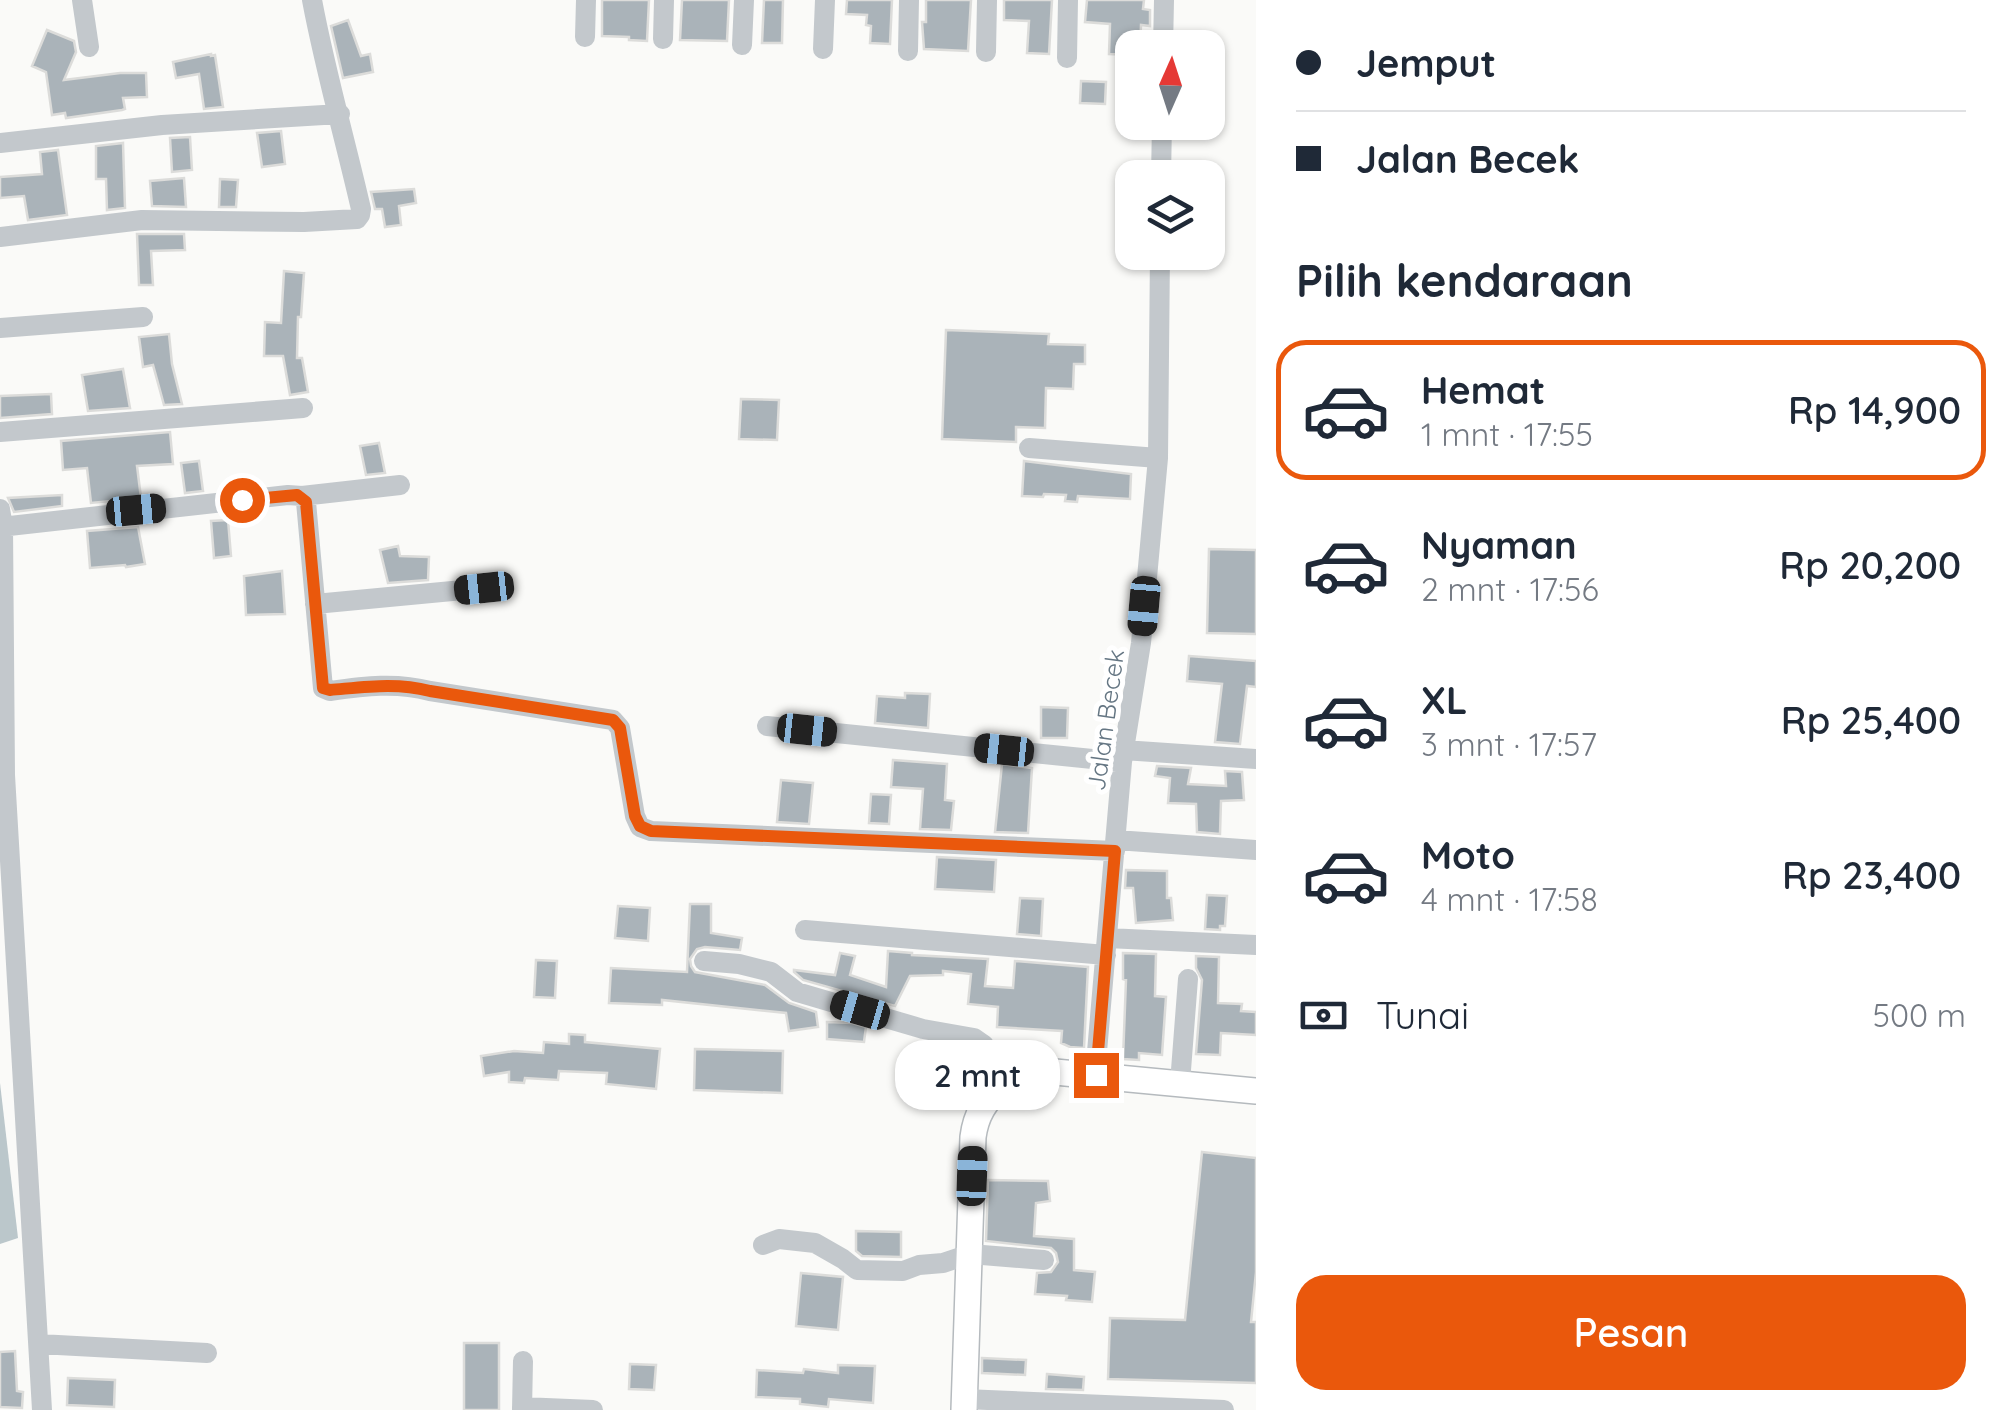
<!DOCTYPE html>
<html lang="id">
<head>
<meta charset="utf-8">
<style>
  :root { --surface:#fff; --page:#f6f6f7; --text:#1f2937; --muted:#747a83; --line:#e0e1e3; --accent:#ea580c }
  body { margin:0; font-family:Quicksand,sans-serif; background:var(--page); color:var(--text); height:100vh; display:flex; flex-direction:column; font-size:38px; white-space:nowrap }
  * { box-sizing:border-box; margin:0 }
  p { font-size:32px; color:var(--muted) }
  .icon { flex:none; width:55px; height:55px; fill:none; stroke:currentColor; stroke-width:2; stroke-linecap:round; stroke-linejoin:round }
  .map { position:relative; flex:1; overflow:hidden }
  .sheet { display:flex; flex-direction:column; background:var(--surface); width:750px }
  .sheet>* { flex:none }
  .banner { display:grid; align-content:center; height:220px; padding:0 40px; background:var(--surface) }
  .needle { width:65px; rotate:3deg }
  .controls { position:absolute; left:1115px; top:30px; display:grid; gap:20px }
  .controls a { display:grid; place-items:center; width:110px; height:110px; border-radius:20px; background:var(--surface); box-shadow:0 2px 8px #0004; font-size:50px }
  .end { position:absolute; width:45px; height:45px; margin:-22px; border:12px solid #ea580c; background:#fff; box-shadow:0 0 0 5px #fff }
  .from { border-radius:50% }
  .bubble { position:absolute; height:70px; border-radius:30px; background:var(--surface); box-shadow:0 2px 8px #0004; font-size:32px; font-weight:600; line-height:70px; text-align:center }
  .car { position:absolute; width:30px; height:60px; margin:-30px -15px; border-radius:12px; box-shadow:0 0 8px 2px #0007; background:linear-gradient(#222 24%,#8ab4d8 0 40%,#222 0 76%,#8ab4d8 0 86%,#222 0) }
  .banner b { display:flex; align-items:center; gap:35px; height:95px; font-size:38px }
  .banner b+b { border-top:2px solid var(--line) }
  .banner i { width:25px; height:25px; background:var(--text) }
  ul { padding:0; list-style:none }
  li { display:flex; align-items:center; gap:30px; height:140px; margin:0 20px 15px; padding:0 20px; border:5px solid transparent; border-radius:30px }
  li div { flex:1 }
  li b { display:block; font-size:38px }
  li em { font-style:normal; font-weight:600 }
  li.current { border-color:var(--accent) }
  li>.icon { width:90px; height:90px; stroke-width:1.5 }
  h2 { padding:0 40px; font-size:45px; line-height:120px }
  .pay { display:flex; align-items:center; gap:25px; height:110px; padding:0 40px; font-size:38px }
  .pay p { margin-inline-start:auto }
  .action { display:flex; gap:20px; margin-top:auto; padding:20px 40px }
  .action a { flex:1; height:115px; border-radius:30px; background:var(--accent); color:#fff; font-size:40px; font-weight:600; line-height:115px; text-align:center }
  main { display:flex; flex:1; min-height:0 }
  .map>svg:first-child { display:block }
</style>
</head>
<body>
<main>
<div class="map">
<svg width="1256" height="1410" viewBox="0 0 1256 1410">
  <rect width="100%" height="100%" fill="#fafaf8"/>
  <path fill="#bbc7cb" d="M0,1083L18,1238L0,1244Z"/>
  <path fill="#aab3b9" stroke="#dcdcda" stroke-width="2.5" d="M602,0H649L647,41L629,40V37L602,36Z
    M682,0H729L727,41L680,40Z
    M764,0H783L782,43H762Z
    M847,0H892L890,44L870,43L871,26L866,25L867,15L846,14Z
    M926,0H971L968,51L924,49L922,22H926Z
    M1004,0H1052L1049,54L1027,53L1029,21L1004,20Z
    M1087,0H1144L1143,9L1150,10V26L1141,25L1140,48H1132V55L1109,54L1110,24L1085,22Z
    M348,20L361,56L370,54L373,72L343,78L331,26Z
    M47,30L74,41L76,52L64,80L120,73H146L147,97L123,98L125,109L122,110L66,118L65,113L52,115L46,72L32,66Z
    M211,54V56L215,55L223,107L204,109L199,74L176,78L173,62Z
    M1081,81L1106,82L1105,104L1080,103Z
    M281,131L285,164L262,167L257,133Z
    M190,137L192,170L172,172L170,138Z
    M123,143L125,208L107,210L106,179H96V146Z
    M58,150L67,215L28,220L24,196L0,198V177L42,174L40,152Z
    M184,178L186,207L152,206L150,181Z
    M220,179L238,180L236,207H219Z
    M414,189L416,203L399,206L401,225L385,227L382,209H375L371,192Z
    M137,234H184L185,250L151,251L153,285H139Z
    M284,271L304,273L301,317H298L297,358H302L308,392L290,395L283,356H264L265,322L281,323Z
    M946,330L1049,334L1048,344L1085,345V364H1074L1073,389L1046,388L1045,428L1016,427V442L942,439Z
    M169,334L172,364L182,404L164,405L153,365L143,367L139,337Z
    M123,369L130,408L88,411L82,375Z
    M51,394L52,414L0,418V396Z
    M741,399L779,400L777,440L739,439Z
    M170,432L173,464L137,466L141,498L91,503L87,468L63,470L61,441Z
    M379,443L385,473L366,475L360,446Z
    M199,461L203,491L185,493L181,463Z
    M1024,461L1131,474L1130,499L1078,496L1077,502L1065,501L1066,495L1044,494L1043,497L1022,496Z
    M62,495V506L14,512L8,498Z
    M228,520L231,556L214,558L211,521Z
    M138,527L145,564L126,567L125,565L90,568L87,531Z
    M398,546L400,556L429,557L428,580L388,583L380,550Z
    M1209,549L1256,550V634L1207,633Z
    M282,571L285,614L246,615L244,576Z
    M1189,656L1256,661V687L1247,686L1240,744L1215,742L1222,684L1187,681Z
    M905,693L930,694L928,728L875,723L877,696L905,698Z
    M1041,707L1068,708L1067,738H1041Z
    M893,760L947,764L945,800L954,801L951,830L920,829L923,789L891,787Z
    M1002,764L1032,768L1028,833L995,832Z
    M1157,766L1191,768L1188,784L1226,786L1225,771L1242,772L1244,800L1221,801L1220,834L1197,832L1196,804L1168,803L1170,778L1155,776Z
    M781,780L813,783L809,824L777,822Z
    M871,794L891,795L889,824L869,823Z
    M937,857L996,860L994,892L935,889Z
    M1126,870L1167,871V898H1171L1173,920L1136,923L1133,888H1125Z
    M1207,895L1227,896L1225,926H1220V930L1205,929Z
    M1020,898L1043,899L1041,936L1017,934Z
    M690,904H711V933L742,938L740,950L705,947L697,949L690,959L691,966L695,972L765,985L789,1003L816,1012L818,1027L789,1031L786,1013L662,1000V1005L609,1003L611,968L687,972Z
    M618,906L650,908L648,941L615,938Z
    M888,951L912,953V955L988,959L985,986L1013,988L1015,961L1088,967L1084,1048L1070,1047L1061,1043L1062,1031L997,1027L998,1007L968,1004L971,974L943,971V975L910,976L895,1006L803,980L794,972V970L835,975L840,953L855,956L850,975L886,987Z
    M1123,953L1156,954L1155,996L1166,997L1162,1055L1139,1053V1060L1123,1059L1126,980L1123,979Z
    M1196,956L1219,957L1218,1003L1242,1004L1241,1011L1256,1012V1035L1221,1033L1220,1055L1196,1054L1202,980L1196,968Z
    M536,960L557,961L555,998L534,997Z
    M827,1022L852,1023L866,1027L864,1042L827,1039Z
    M569,1034L585,1035V1042L660,1049L656,1089L606,1084L607,1073L559,1071L558,1080L525,1078L524,1083L509,1082V1072L484,1076L481,1056L514,1051L543,1053L544,1042L569,1044Z
    M695,1049L783,1051L782,1093L694,1090Z
    M1202,1152L1256,1158V1272L1251,1322H1256V1383L1108,1379L1110,1318L1185,1320Z
    M988,1180L1048,1181L1050,1201L1036,1203L1034,1236L1074,1239V1270L1095,1272L1092,1302L1066,1300L1067,1296L1035,1294L1037,1273L1051,1272L1058,1262L1056,1253L1051,1248L986,1241Z
    M856,1231L901,1232V1257L862,1256L856,1251Z
    M801,1273L843,1277L838,1330L796,1326Z
    M464,1343H499V1410H464Z
    M15,1351L17,1391L23,1392L22,1408L0,1407V1352Z
    M982,1358L1026,1360L1025,1375L982,1373Z
    M630,1364L656,1365L654,1390L629,1389Z
    M838,1365L875,1366L873,1403L829,1399L828,1407L800,1404V1399L756,1397L757,1370L803,1373L804,1369L838,1373Z
    M1047,1374L1084,1377L1083,1390L1046,1389Z
    M68,1378L115,1380L114,1407L67,1405Z"/>
  <g fill="none" stroke-linecap="round" stroke-linejoin="round">
    <defs>
      <path id="major" d="M964,1410L973,1137C979,1091 1014,1075 1055,1072L1256,1091"/>
    </defs>
    <use href="#major" stroke="#b5babe" stroke-width="28"/>
    <path stroke="#c3c8cc" stroke-width="20" d="M82,0L89,47
      M585,37L586,0
      M663,39L664,0
      M742,45L744,0
      M1163,48L1164,0
      M823,49L825,0
      M908,51L909,0
      M986,52L987,0
      M1067,58L1068,0
      M0,143L162,125L340,114
      M1161,178L1162,122
      M0,237L142,220L304,222L357,219L360,215L361,209C345,139 325,70 312,0
      M0,328L143,317
      M0,432L303,408
      M1029,448L1158,458
      M302,496L306,502L323,688L330,691C365,686 396,682 430,691L613,720L620,728L635,816L640,827L651,831L1115,851
      M0,509L3,527L5,775L42,1410
      M0,527L288,495L302,496L400,485
      M315,604L484,588
      M767,726L1122,762
      M1123,750L1256,759
      M1116,840L1256,850
      M805,930L1106,955
      M1107,938L1256,945
      M704,961L739,964L771,972L797,992L923,1029L974,1038L984,1045L1004,1086
      M1095,1075L1122,762L1141,643L1158,458L1160,252
      M1180,1083L1188,979
      M763,1245L779,1239L815,1243L843,1259L857,1270L903,1271L919,1265L943,1263L970,1254L1044,1260
      M39,1344L207,1353
      M964,1399L1224,1410
      M522,1407L593,1410
      M522,1410L523,1361"/>
    <use href="#major" stroke="#fff" stroke-width="25"/>
  </g>
  <g fill="none" stroke-linecap="round" stroke-linejoin="round">
    <path stroke="#ea580c" stroke-width="12" d="M242,500L297,495L306,502L323,688L330,690C365,687 396,682 430,691L613,720L620,728L635,816L640,826L651,831L1115,851L1096,1075"/>
  </g>
  <g text-anchor="middle" dominant-baseline="central" stroke-width="10" stroke-linejoin="round" paint-order="stroke">
    <g font-size="25" fill="#657683" stroke="#fff">
      <text transform="translate(1105 720) rotate(-82)">Jalan Becek</text>
    </g>
  </g>
</svg>
<div class="controls">
<a><svg class="needle" viewBox="-14 -14 28 28"><path d="M0-13l5 13h-10z" fill="#e53935"/><path d="M0 13l5-13h-10z" fill="#747a83"/></svg></a>
<a><svg class="icon" aria-label="layers" viewBox="0 0 24 24"><path d="M12 4l9 5-9 5-9-5zM3 14l9 5 9-5"/></svg></a>
</div>
<i class="end from" style="left:242px;top:500px"></i>
<i class="end" style="left:1096px;top:1075px"></i>
<div class="bubble" style="left:895px;top:1040px;width:165px">2 mnt</div>
<i class="car" style="left:136px;top:510px;rotate:85deg"></i>
<i class="car" style="left:484px;top:588px;rotate:264deg"></i>
<i class="car" style="left:1144px;top:606px;rotate:185deg"></i>
<i class="car" style="left:807px;top:730px;rotate:96deg"></i>
<i class="car" style="left:1004px;top:750px;rotate:276deg"></i>
<i class="car" style="left:860px;top:1010px;rotate:286deg"></i>
<i class="car" style="left:972px;top:1176px;rotate:2deg"></i>
</div>
<section class="sheet">
<div class="banner">
<b><i class="from"></i>Jemput</b>
<b><i></i>Jalan Becek</b>
</div>
<h2>Pilih kendaraan</h2>
<ul>
<li class="current"><svg class="icon" aria-label="car" viewBox="0 0 24 24"><path d="M5 17H2v-5l4-1 3-4h7l3 4 3 1v5h-3M9 17h6M6 11h13"/><circle cx="7" cy="17" r="2"/><circle cx="17" cy="17" r="2"/></svg><div><b>Hemat</b><p>1 mnt · 17:55</p></div><em>Rp 14,900</em></li>
<li><svg class="icon" aria-label="car" viewBox="0 0 24 24"><path d="M5 17H2v-5l4-1 3-4h7l3 4 3 1v5h-3M9 17h6M6 11h13"/><circle cx="7" cy="17" r="2"/><circle cx="17" cy="17" r="2"/></svg><div><b>Nyaman</b><p>2 mnt · 17:56</p></div><em>Rp 20,200</em></li>
<li><svg class="icon" aria-label="car" viewBox="0 0 24 24"><path d="M5 17H2v-5l4-1 3-4h7l3 4 3 1v5h-3M9 17h6M6 11h13"/><circle cx="7" cy="17" r="2"/><circle cx="17" cy="17" r="2"/></svg><div><b>XL</b><p>3 mnt · 17:57</p></div><em>Rp 25,400</em></li>
<li><svg class="icon" aria-label="car" viewBox="0 0 24 24"><path d="M5 17H2v-5l4-1 3-4h7l3 4 3 1v5h-3M9 17h6M6 11h13"/><circle cx="7" cy="17" r="2"/><circle cx="17" cy="17" r="2"/></svg><div><b>Moto</b><p>4 mnt · 17:58</p></div><em>Rp 23,400</em></li>
</ul>
<div class="pay"><svg class="icon" aria-label="cash" viewBox="0 0 24 24"><path d="M3 7h18v10H3z"/><circle cx="12" cy="12" r="2"/></svg>Tunai<p>500 m</p></div>
<div class="action"><a>Pesan</a></div>
</section>
</main>
</body>
</html>
